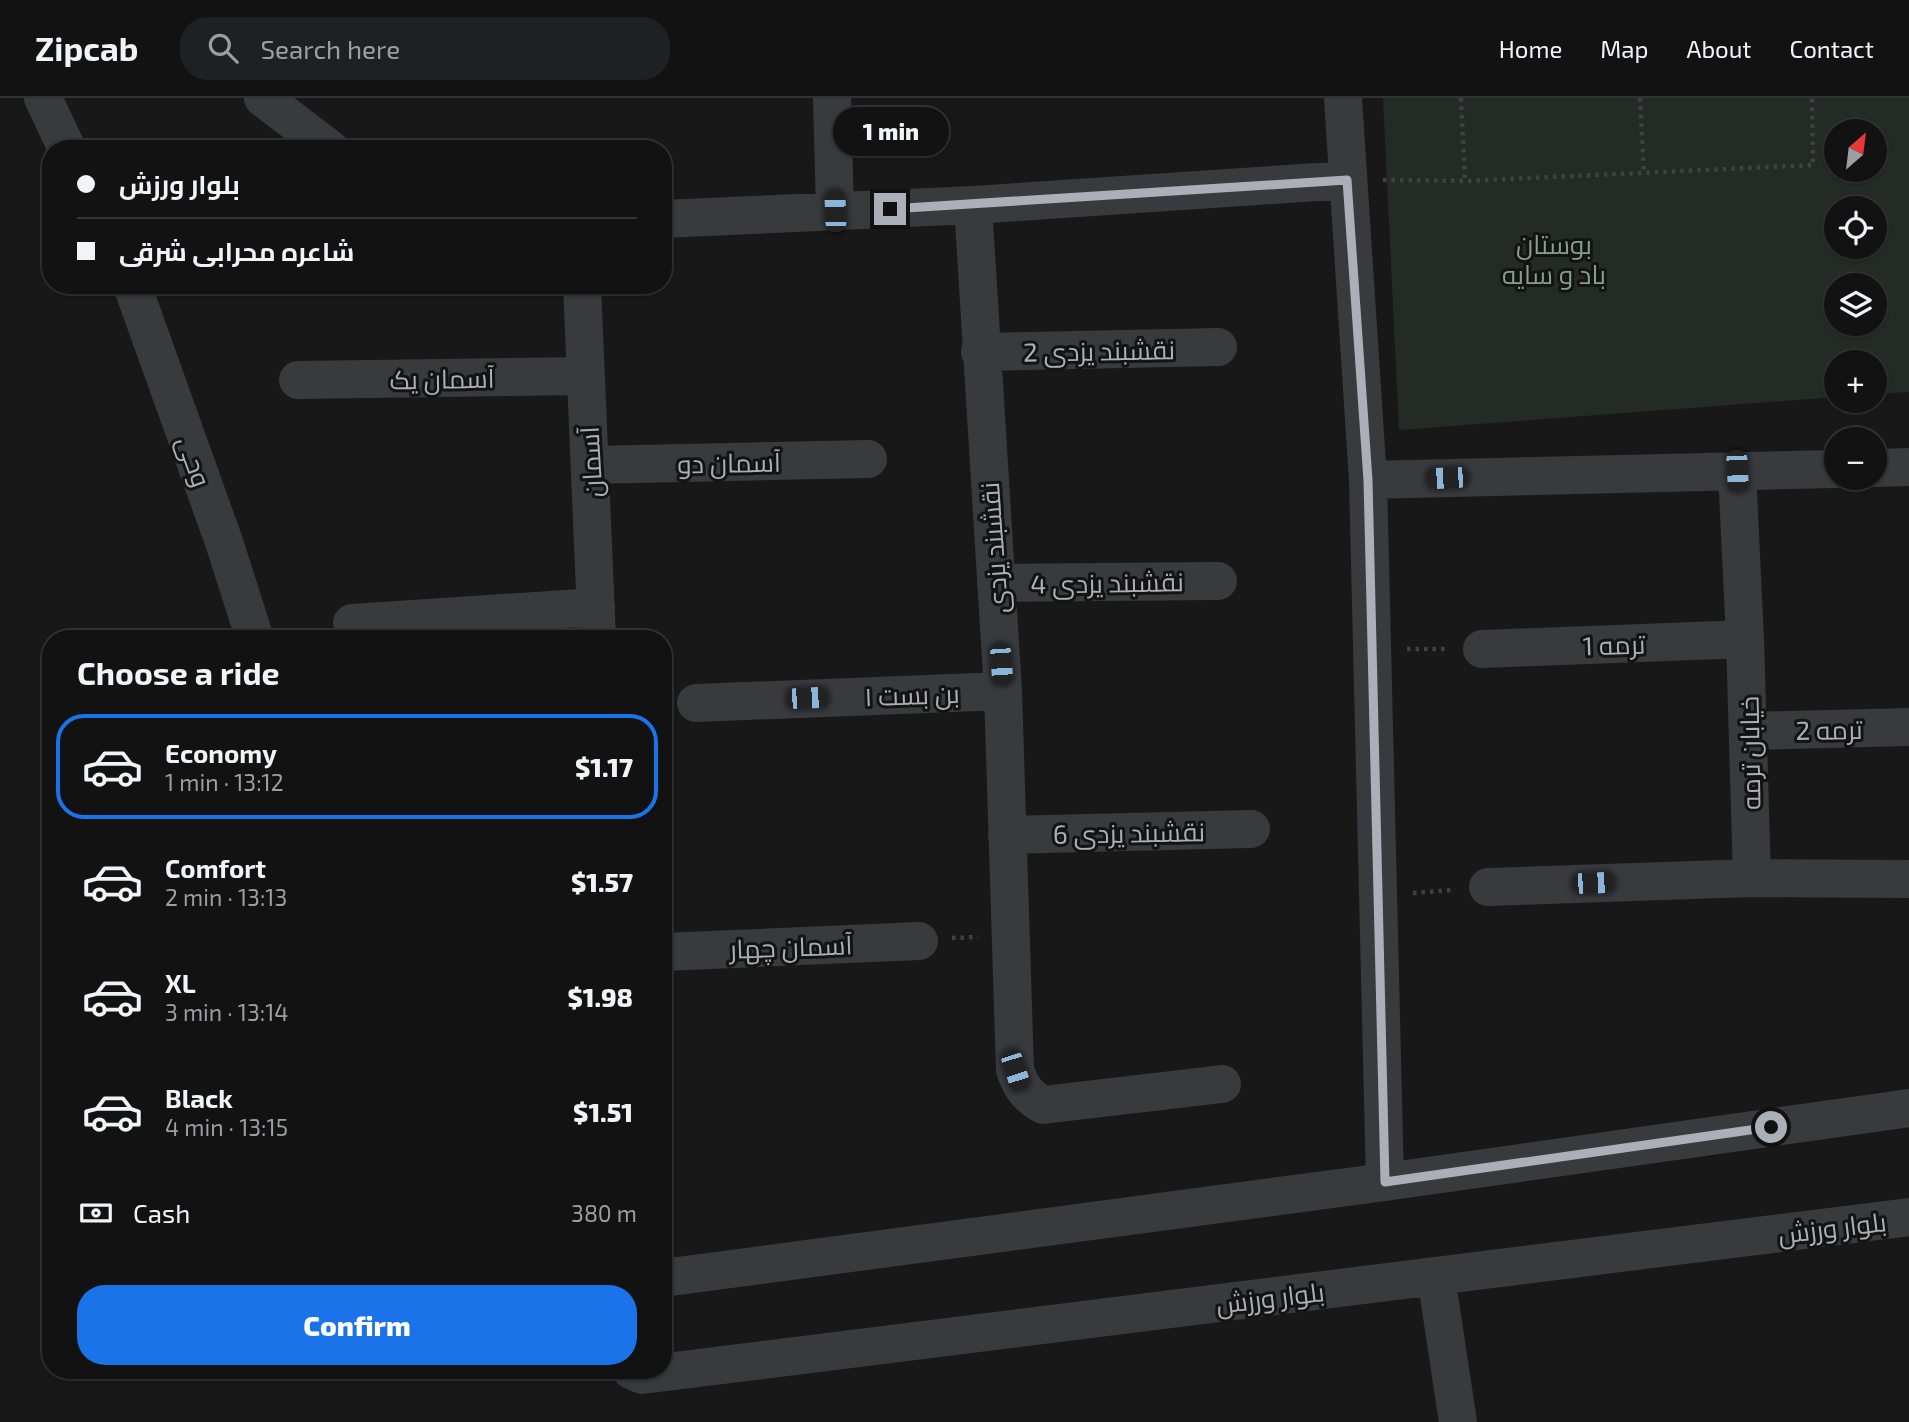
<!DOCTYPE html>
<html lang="en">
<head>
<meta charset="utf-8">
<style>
  :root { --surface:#121213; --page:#1f2021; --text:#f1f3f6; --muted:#9c9ea0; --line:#313233; --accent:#1a73e8 }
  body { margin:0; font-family:"Exo 2",Cairo,sans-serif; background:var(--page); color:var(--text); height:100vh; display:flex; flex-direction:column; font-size:26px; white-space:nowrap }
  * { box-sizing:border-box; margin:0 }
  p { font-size:23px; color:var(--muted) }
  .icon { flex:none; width:38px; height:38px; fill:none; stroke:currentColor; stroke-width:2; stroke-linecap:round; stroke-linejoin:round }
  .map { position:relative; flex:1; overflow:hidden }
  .side { position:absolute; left:42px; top:532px; width:630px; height:749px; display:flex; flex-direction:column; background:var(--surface); border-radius:28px; box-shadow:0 2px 5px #0004,0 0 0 2px var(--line) }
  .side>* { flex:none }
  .guide { position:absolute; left:42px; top:42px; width:630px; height:154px; border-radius:28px; box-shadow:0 2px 5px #0004,0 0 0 2px var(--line); display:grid; align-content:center; height:154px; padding:0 35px; background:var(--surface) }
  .needle { width:46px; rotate:28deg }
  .buttons { position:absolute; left:1824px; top:21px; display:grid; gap:14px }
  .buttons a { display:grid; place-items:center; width:63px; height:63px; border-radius:50%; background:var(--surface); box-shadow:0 2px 5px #0004,0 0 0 2px var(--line); font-size:35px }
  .end { position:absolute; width:32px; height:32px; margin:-16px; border:9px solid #abafb8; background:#111; box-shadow:0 0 0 4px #111 }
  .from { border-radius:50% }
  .bubble { position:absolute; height:49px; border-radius:24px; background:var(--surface); box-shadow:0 2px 5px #0004,0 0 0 2px var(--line); font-size:23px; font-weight:800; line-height:49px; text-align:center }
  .car { position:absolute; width:21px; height:42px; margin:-21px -10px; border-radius:9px; box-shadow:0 0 5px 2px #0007; background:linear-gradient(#222 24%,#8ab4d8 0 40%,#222 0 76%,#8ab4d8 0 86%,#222 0) }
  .guide b { display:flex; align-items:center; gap:24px; height:66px; font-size:26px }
  .guide b+b { border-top:2px solid var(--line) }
  .guide i { width:18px; height:18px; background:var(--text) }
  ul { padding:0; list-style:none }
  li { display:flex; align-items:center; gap:21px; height:105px; margin:0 14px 10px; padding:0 21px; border:4px solid transparent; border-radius:28px }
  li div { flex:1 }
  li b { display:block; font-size:26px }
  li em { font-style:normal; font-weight:800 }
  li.current { border-color:var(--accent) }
  li>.icon { width:63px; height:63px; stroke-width:1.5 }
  h2 { padding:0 35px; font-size:32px; line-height:84px }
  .pay { display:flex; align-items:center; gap:18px; height:77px; padding:0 35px; font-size:26px }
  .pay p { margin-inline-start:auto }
  .primary-button { display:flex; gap:14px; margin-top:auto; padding:14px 35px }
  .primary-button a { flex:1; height:80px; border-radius:28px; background:var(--accent); color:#fff; font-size:28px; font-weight:800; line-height:80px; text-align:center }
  header { display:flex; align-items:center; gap:42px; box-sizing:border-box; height:98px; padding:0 35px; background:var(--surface); border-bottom:2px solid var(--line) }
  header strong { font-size:33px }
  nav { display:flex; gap:38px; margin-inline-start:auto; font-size:24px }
  .search { width:490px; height:63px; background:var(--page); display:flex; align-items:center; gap:18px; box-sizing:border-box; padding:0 24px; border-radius:28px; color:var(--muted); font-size:26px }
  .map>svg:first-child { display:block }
</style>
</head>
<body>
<header>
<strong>Zipcab</strong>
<div class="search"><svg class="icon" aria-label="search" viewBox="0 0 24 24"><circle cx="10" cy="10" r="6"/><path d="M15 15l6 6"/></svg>Search here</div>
<nav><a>Home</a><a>Map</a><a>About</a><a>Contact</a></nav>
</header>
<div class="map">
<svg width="1909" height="1324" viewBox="0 0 1909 1324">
  <rect width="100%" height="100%" fill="#181819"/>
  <path fill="#242b25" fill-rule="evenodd" d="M1383,0H1909V294L1874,296V264H1836V299L1399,332ZM1836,33H1874V72H1836ZM1836,110H1874V149H1836ZM1836,187H1874V226H1836Z"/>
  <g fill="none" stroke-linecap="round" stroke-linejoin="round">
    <path stroke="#3f4145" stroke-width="4.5" stroke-dasharray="3.5 5" stroke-linecap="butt" d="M1461,0L1465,83
      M1640,0L1644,75
      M1383,82L1465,83L1813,67L1812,0
      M1407,551H1448
      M1413,795L1453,792
      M952,840L978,839"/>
    <path stroke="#393a3e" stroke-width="38" d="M43,0L67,51
      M263,0L330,51
      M832,0L835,113
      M1343,0L1368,382L1385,1084
      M973,107L1003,593L1015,972C1021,989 1027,998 1043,1007L1222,986
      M663,121L973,107L1347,82
      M132,187L224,444L255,541
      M582,187L597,541
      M980,254L1218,249
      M298,282L586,278
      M590,367L868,361
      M1874,370L1909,369
      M1737,373L1745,541L1752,780L1909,781
      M1368,382L1836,371
      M996,485L1218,483
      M352,525L596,509
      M1482,551L1745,541
      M696,605L1003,593
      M1748,633L1909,629
      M1007,737L1251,731
      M1488,789L1752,780
      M663,854L919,843
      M1436,1178L1458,1324
      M663,1180L1385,1084L1909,1010
      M631,1272L642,1277L1909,1119"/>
  </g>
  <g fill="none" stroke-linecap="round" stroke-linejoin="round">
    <path stroke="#abafb8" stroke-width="9" d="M890,111L1347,82L1368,382L1385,1084L1771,1029"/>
  </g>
  <g text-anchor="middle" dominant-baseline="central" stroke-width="6" stroke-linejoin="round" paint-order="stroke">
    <g font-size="26" fill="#85a086" stroke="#131314">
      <text x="1554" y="145">بوستان<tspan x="1554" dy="30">باد و سایه</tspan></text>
    </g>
    <g font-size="26" fill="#abafb8" stroke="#131314">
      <text transform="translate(1099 252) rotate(-1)">نقشبند یزدی 2</text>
      <text transform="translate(442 280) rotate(-1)">آسمان یک</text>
      <text transform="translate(195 363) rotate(70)">وحی</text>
      <text transform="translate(590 364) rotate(-93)">آسمان</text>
      <text transform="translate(729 364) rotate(-1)">آسمان دو</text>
      <text transform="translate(993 450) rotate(-94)">نقشبند یزدی</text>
      <text transform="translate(1107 484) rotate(-1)">نقشبند یزدی 4</text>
      <text transform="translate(1614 546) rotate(-2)">ترمه 1</text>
      <text transform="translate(912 596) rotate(-2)">بن بست ۱</text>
      <text transform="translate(1829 631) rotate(-1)">ترمه 2</text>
      <text transform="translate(1749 655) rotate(-91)">خیابان ترمه</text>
      <text transform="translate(1129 734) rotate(-1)">نقشبند یزدی 6</text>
      <text transform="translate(791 848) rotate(-2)">آسمان چهار</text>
      <text transform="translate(1832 1129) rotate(-7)">بلوار ورزش</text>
      <text transform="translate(1270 1199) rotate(-7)">بلوار ورزش</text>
    </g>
  </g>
</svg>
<div class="buttons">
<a><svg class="needle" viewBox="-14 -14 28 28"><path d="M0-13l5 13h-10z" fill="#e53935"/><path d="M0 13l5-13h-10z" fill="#9c9ea0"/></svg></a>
<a><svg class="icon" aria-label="locate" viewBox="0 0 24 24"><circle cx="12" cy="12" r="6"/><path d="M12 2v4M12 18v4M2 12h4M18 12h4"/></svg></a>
<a><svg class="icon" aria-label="layers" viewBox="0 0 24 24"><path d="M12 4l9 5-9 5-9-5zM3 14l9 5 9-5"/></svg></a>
<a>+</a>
<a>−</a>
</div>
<i class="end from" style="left:1771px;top:1029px"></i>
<i class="end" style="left:890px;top:111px"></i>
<div class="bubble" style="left:833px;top:9px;width:116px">1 min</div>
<i class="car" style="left:835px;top:113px;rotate:358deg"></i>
<i class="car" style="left:1737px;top:373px;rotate:177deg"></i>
<i class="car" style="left:1447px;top:380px;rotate:268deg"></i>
<i class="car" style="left:1001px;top:566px;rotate:176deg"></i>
<i class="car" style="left:807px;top:600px;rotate:88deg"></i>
<i class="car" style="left:1593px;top:785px;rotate:88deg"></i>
<i class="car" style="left:1015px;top:972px;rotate:162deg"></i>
<div class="guide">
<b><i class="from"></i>بلوار ورزش</b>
<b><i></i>شاعره محرابی شرقی</b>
</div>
<section class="side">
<h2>Choose a ride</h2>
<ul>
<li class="current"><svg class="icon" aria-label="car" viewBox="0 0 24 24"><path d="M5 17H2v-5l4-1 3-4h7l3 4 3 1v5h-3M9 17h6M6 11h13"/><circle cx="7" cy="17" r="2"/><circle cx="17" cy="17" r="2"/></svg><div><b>Economy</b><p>1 min · 13:12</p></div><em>$1.17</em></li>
<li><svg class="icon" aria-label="car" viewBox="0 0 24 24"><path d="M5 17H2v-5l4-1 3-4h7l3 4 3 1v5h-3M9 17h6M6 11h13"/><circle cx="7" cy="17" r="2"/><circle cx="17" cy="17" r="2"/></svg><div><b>Comfort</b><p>2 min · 13:13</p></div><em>$1.57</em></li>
<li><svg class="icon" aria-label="car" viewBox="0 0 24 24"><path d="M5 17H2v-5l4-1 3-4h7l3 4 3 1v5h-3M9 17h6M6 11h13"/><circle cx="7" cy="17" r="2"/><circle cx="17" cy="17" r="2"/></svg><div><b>XL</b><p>3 min · 13:14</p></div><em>$1.98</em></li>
<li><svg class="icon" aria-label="car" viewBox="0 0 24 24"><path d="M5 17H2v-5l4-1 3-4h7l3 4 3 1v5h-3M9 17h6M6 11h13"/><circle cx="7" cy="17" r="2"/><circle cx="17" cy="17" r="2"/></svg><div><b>Black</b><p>4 min · 13:15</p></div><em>$1.51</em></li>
</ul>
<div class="pay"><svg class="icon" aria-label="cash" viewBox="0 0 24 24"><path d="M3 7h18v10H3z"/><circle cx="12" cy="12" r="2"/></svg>Cash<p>380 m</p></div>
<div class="primary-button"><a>Confirm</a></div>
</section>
</div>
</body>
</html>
